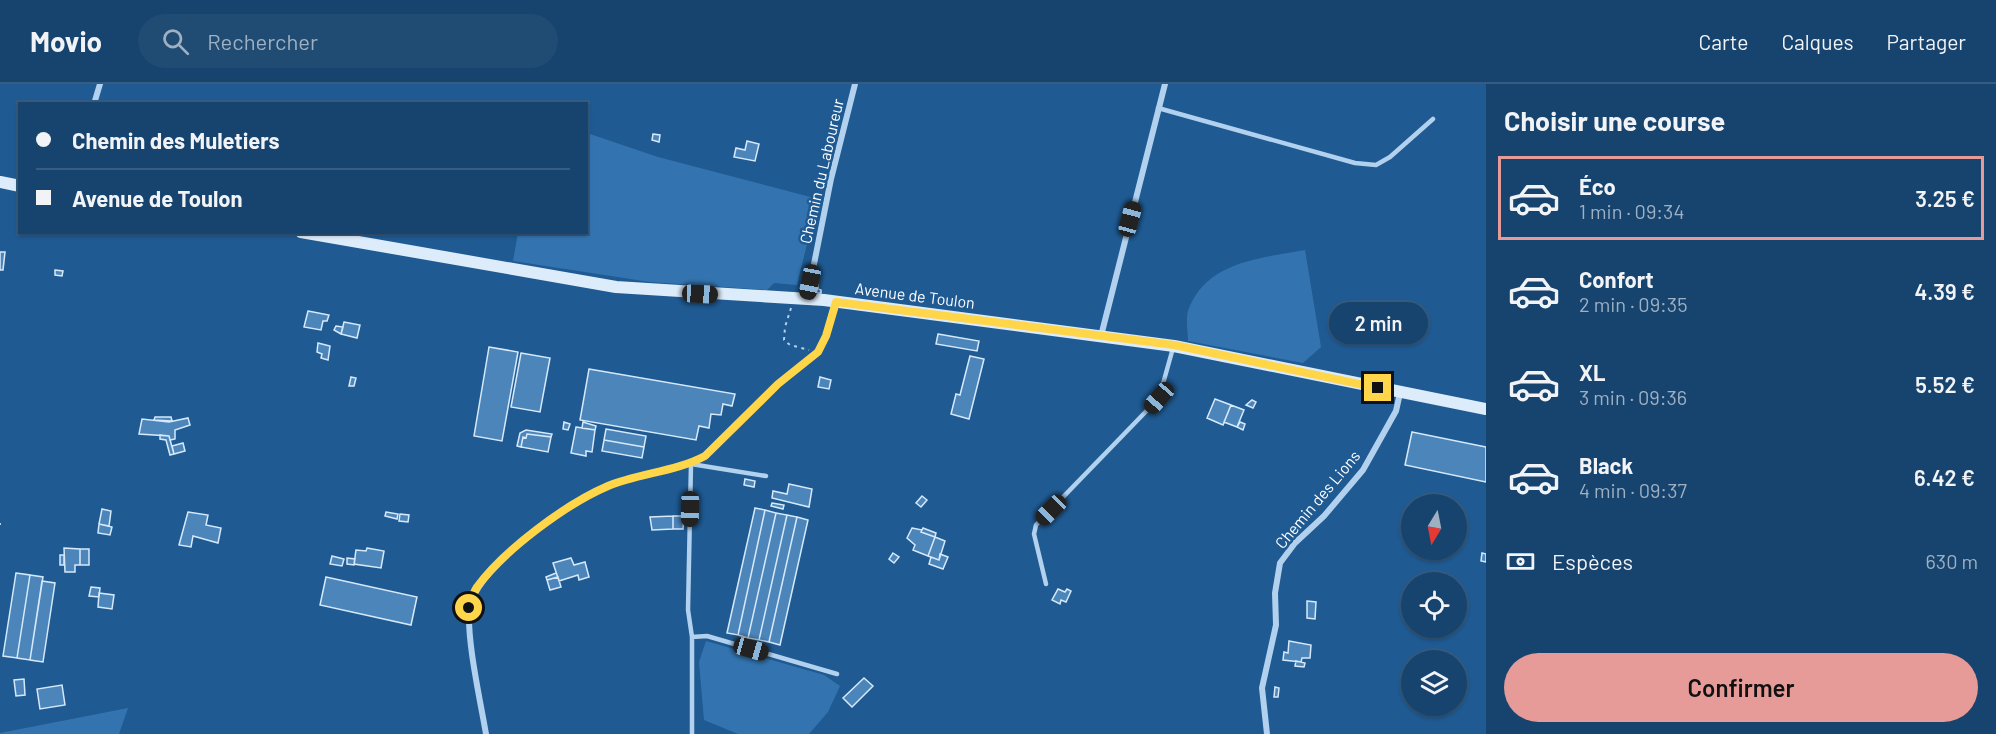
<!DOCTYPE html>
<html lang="fr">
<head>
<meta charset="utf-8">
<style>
  :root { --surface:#17446e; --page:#204b73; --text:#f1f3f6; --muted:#9eb0c2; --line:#365c81; --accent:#e69b98 }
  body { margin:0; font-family:Barlow,sans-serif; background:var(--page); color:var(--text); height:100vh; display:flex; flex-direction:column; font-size:22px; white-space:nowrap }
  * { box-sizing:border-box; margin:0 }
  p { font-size:20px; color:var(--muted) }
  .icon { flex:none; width:33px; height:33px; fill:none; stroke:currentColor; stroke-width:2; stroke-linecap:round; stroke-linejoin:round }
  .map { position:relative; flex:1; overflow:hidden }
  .panel { display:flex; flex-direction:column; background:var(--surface); width:510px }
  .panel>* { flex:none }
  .top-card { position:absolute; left:18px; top:18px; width:570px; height:132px; border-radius:0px; box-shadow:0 2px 4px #0004,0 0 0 2px var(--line); display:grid; align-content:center; height:132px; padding:0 18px; background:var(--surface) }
  .needle { width:39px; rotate:190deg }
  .fabs { position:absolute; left:1401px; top:410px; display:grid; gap:12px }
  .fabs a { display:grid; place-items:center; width:66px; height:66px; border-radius:50%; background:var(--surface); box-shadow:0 2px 4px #0004,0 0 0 2px var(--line); font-size:30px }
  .end { position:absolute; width:27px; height:27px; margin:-14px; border:8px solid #ffd54a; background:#111; box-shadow:0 0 0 3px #111 }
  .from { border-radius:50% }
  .bubble { position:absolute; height:42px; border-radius:21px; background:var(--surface); box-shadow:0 2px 4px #0004,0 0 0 2px var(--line); font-size:20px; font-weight:600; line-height:42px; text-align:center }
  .car { position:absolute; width:18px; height:36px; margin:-18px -9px; border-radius:8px; box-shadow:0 0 4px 2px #0007; background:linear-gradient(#222 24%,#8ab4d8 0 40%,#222 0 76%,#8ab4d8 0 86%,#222 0) }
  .top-card b { display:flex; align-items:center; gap:21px; height:57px; font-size:22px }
  .top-card b+b { border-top:2px solid var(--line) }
  .top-card i { width:15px; height:15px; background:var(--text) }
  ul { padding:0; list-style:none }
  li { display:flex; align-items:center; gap:18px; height:84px; margin:0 12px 9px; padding:0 6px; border:3px solid transparent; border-radius:0px }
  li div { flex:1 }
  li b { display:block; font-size:22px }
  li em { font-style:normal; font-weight:600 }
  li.current { border-color:var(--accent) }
  li>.icon { width:54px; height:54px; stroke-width:1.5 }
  h2 { padding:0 18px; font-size:27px; line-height:72px }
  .pay { display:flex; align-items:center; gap:15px; height:66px; padding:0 18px; font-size:22px }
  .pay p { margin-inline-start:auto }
  .button { display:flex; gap:12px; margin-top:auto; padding:12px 18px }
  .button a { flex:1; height:69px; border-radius:36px; background:var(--accent); color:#111; font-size:24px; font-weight:600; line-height:69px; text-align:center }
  header { display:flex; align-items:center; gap:36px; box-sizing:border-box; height:84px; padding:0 30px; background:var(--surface); border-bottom:2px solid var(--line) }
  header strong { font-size:28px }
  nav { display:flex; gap:33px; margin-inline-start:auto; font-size:21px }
  .search { width:420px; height:54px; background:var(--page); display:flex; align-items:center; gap:15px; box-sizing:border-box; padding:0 21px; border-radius:33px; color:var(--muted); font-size:22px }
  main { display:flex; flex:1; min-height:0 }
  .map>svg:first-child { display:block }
</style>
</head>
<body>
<header>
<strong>Movio</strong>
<div class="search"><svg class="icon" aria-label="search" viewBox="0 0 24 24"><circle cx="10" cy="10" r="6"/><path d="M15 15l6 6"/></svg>Rechercher</div>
<nav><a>Carte</a><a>Calques</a><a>Partager</a></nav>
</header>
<main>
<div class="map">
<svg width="1486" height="650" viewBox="0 0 1486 650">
  <rect width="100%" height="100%" fill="#1f5a92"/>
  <path fill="#3374b0" d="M587,49L658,73L818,115L797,201L774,199L767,206L650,198L513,177L518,149L586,148Z
    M1305,166L1321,263L1303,279L1188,257C1188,248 1185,233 1189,224C1208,177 1261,174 1305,166Z
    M706,557L824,591L840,602L828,628L809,650H738L704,636L699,578Z
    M128,624L119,650H0V649Z"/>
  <path fill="#4c85ba" stroke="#d6e9fa" stroke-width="1.5" d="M653,50L660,51L659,58L652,56Z
    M747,57L759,60L755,77L734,73L736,64L745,66Z
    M0,168H5L3,186H0Z
    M55,186L63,187L62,192L55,191Z
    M815,199L818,200V205L821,206V209H813Z
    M308,227L329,231L327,237H323L321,246L304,243Z
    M1389,230L1412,234L1419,232L1423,245L1416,248L1419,254L1406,258L1404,249L1386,248Z
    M344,238L360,241L357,254L341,250Z
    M336,242L343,243L341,250L334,246Z
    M938,250L979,257L977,267L936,260Z
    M318,259L330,262L328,276L321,274L322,270L317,268Z
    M489,263L518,268L502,357L474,352Z
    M521,269L550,274L540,328L511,323Z
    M970,272L984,275L969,335L951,330L956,310L960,311Z
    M589,285L735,310L732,322L723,320L721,331L711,330L709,344L699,342L696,356L580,336Z
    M351,293L356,294L354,302H349Z
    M820,293L831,296L829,305L818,303Z
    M1215,315L1231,321L1223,341L1207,334Z
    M1252,316L1256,318L1253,324L1246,321Z
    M1231,321L1244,326L1237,343L1224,338Z
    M155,333H171L172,337L154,336Z
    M188,334L190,341L175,346V355L170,356L169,352L139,350L142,335L169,338Z
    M564,338L570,340L568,346L563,345Z
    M583,338L596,342L595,346L582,344Z
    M1240,338L1245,340L1243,346L1237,343Z
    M576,343L595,346L592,368L586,367V372L571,369Z
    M606,345L646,352L644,363L604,356Z
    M526,346L552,350L551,353L527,350L526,354L523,353L521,363L517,362L520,349Z
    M1412,348L1486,363V398L1405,381Z
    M527,350L551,353L548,368L521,363L523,353L526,354Z
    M160,351L169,352L174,370L170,371L166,356L160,355Z
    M604,356L644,363L642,374L602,367Z
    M183,359L185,367L174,370L172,362Z
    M745,395L755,397L754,403L744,401Z
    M789,400L812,405L809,423L772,414L773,407L787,410Z
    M922,412L927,416L921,423L916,419Z
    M772,419L784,421L783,425L771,422Z
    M755,424L765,426L738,551L727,549Z
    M102,425L111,427L109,442L99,440Z
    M765,426L776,429L748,554L738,551Z
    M188,428L208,431L206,441L221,444L218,459L193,452L191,463L179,461Z
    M386,428L398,430L397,435L385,432Z
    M776,429L787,431L759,556L748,554Z
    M400,430L409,431L408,438L399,437Z
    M787,431L797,433L769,558L759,556Z
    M673,432V445L652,446L650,433Z
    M673,432H684L683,445H673Z
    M797,433L808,436L780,561L769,558Z
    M99,440L112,443L110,451L98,449Z
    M912,444L922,446L921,448L935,453L928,472L913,466L915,461L907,454Z
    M923,444L936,449L935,453L921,448Z
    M935,453L945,457L939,476L928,472Z
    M64,464L80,465V481H75V488H65Z
    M367,464L384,467L381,484L354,480L356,466L366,467Z
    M80,465H89V481H80Z
    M893,469L899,473L894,479L889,475Z
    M1482,469L1486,470V478L1481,477Z
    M940,470L948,473L943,485L929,480L931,473L939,476Z
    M60,471H64V481H60Z
    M332,472L344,475L342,482L330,480Z
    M347,474L355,475L354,481L347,480Z
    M571,474L574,481L585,478L589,493L579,496L578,491L559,497L553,479Z
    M16,489L30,491L17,574L3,572Z
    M556,489L558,493L547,496L546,493Z
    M30,491L43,493L30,576L17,574Z
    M326,493L417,513L411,541L320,521Z
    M558,493L561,503L550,506L547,496Z
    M42,497L55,499L43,578L30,576Z
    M91,503L100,504L99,513L89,512Z
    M1058,505L1065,508L1067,505L1071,507L1066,518L1061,516L1060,520L1052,516Z
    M99,509L114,511L112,525L98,523Z
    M1307,517L1316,518L1315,535L1307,534Z
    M1289,557L1311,561L1310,574H1302L1301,578L1283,576L1284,568L1288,569Z
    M1296,577L1305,579L1304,583L1295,582Z
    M864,594L873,602L852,623L843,614Z
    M24,595L25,611L16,612L14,596Z
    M62,601L65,621L40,625L37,605Z
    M1275,603L1279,604L1278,613H1274Z"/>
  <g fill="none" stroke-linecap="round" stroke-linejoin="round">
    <path stroke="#b1d1ee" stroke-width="2" stroke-dasharray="3 4.5" stroke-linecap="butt" d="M791,224L785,243L784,256L790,261L809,266
      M0,440H1"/>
    <path stroke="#b1d1ee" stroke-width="4.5" d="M1158,24L1355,79L1376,81L1390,73L1433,35
      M1046,500L1034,450L1036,441L1159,314L1173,264
      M692,553L707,552L837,590
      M692,650V553L688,526L691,380L766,392"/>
    <path stroke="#b1d1ee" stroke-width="6" d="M94,20L100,0
      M807,215L831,95L855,0
      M1101,252L1165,0
      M486,650C481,620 465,549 470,523C478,482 570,417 608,402C639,389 676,388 705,372L778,300L818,268L826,252L835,218
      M1267,650L1262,604L1276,541L1275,509L1280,479L1295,459L1324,432L1363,386L1396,327L1400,309"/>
    <path stroke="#ddecfa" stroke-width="12" d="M0,98L20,102
      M301,148L616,203L824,216L1174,262L1486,325"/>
  </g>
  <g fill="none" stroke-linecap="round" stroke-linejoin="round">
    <path stroke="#ffd54a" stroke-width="8" d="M469,524C471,517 473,509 477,503C504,466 566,420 608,402C639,389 675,388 705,372L778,300L818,268L826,252L836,218L1174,261L1378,304"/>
  </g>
  <g text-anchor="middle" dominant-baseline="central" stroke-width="5" stroke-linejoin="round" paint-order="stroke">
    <g font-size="16" fill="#fff" stroke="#1f5a92">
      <text transform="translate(821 87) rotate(-77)">Chemin du Laboureur</text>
      <text transform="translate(915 211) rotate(7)">Avenue de Toulon</text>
      <text transform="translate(1317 415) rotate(-50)">Chemin des Lions</text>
    </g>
  </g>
</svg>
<div class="fabs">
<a><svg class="needle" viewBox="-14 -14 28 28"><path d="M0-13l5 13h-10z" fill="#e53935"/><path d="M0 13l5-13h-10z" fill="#9eb0c2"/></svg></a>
<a><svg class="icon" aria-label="locate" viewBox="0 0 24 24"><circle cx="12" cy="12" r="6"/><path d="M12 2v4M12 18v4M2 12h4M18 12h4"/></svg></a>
<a><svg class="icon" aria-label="layers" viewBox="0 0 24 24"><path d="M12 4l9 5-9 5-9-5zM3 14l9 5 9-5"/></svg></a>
</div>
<i class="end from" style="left:469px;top:524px"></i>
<i class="end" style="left:1378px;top:304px"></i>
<div class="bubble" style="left:1329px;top:218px;width:99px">2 min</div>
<i class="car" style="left:1130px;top:135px;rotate:15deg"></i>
<i class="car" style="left:810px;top:198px;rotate:191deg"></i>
<i class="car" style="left:700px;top:210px;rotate:93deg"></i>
<i class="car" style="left:1159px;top:314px;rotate:221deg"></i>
<i class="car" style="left:690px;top:425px;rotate:181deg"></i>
<i class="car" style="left:1051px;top:426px;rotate:225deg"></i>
<i class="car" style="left:751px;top:565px;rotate:106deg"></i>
<div class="top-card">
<b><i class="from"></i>Chemin des Muletiers</b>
<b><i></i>Avenue de Toulon</b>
</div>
</div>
<section class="panel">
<h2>Choisir une course</h2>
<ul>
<li class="current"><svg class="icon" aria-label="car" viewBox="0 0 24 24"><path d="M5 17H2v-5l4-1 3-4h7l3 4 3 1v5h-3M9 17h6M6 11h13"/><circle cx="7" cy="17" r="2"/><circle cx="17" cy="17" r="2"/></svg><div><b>Éco</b><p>1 min · 09:34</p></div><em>3.25 €</em></li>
<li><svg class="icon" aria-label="car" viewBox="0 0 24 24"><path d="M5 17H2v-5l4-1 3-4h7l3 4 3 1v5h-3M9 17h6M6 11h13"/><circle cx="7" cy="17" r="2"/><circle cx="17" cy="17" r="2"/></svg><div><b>Confort</b><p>2 min · 09:35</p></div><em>4.39 €</em></li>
<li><svg class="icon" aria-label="car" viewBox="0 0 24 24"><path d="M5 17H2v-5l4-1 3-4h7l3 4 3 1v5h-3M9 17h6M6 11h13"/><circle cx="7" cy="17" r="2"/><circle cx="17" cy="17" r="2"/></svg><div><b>XL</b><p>3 min · 09:36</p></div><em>5.52 €</em></li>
<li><svg class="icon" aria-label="car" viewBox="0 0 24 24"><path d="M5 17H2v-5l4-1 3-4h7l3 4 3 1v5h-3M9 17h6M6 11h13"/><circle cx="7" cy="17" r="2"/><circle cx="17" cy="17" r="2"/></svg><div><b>Black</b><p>4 min · 09:37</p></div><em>6.42 €</em></li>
</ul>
<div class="pay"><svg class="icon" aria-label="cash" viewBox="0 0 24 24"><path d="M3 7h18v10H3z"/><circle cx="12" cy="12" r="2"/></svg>Espèces<p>630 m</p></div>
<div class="button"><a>Confirmer</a></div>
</section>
</main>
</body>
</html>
